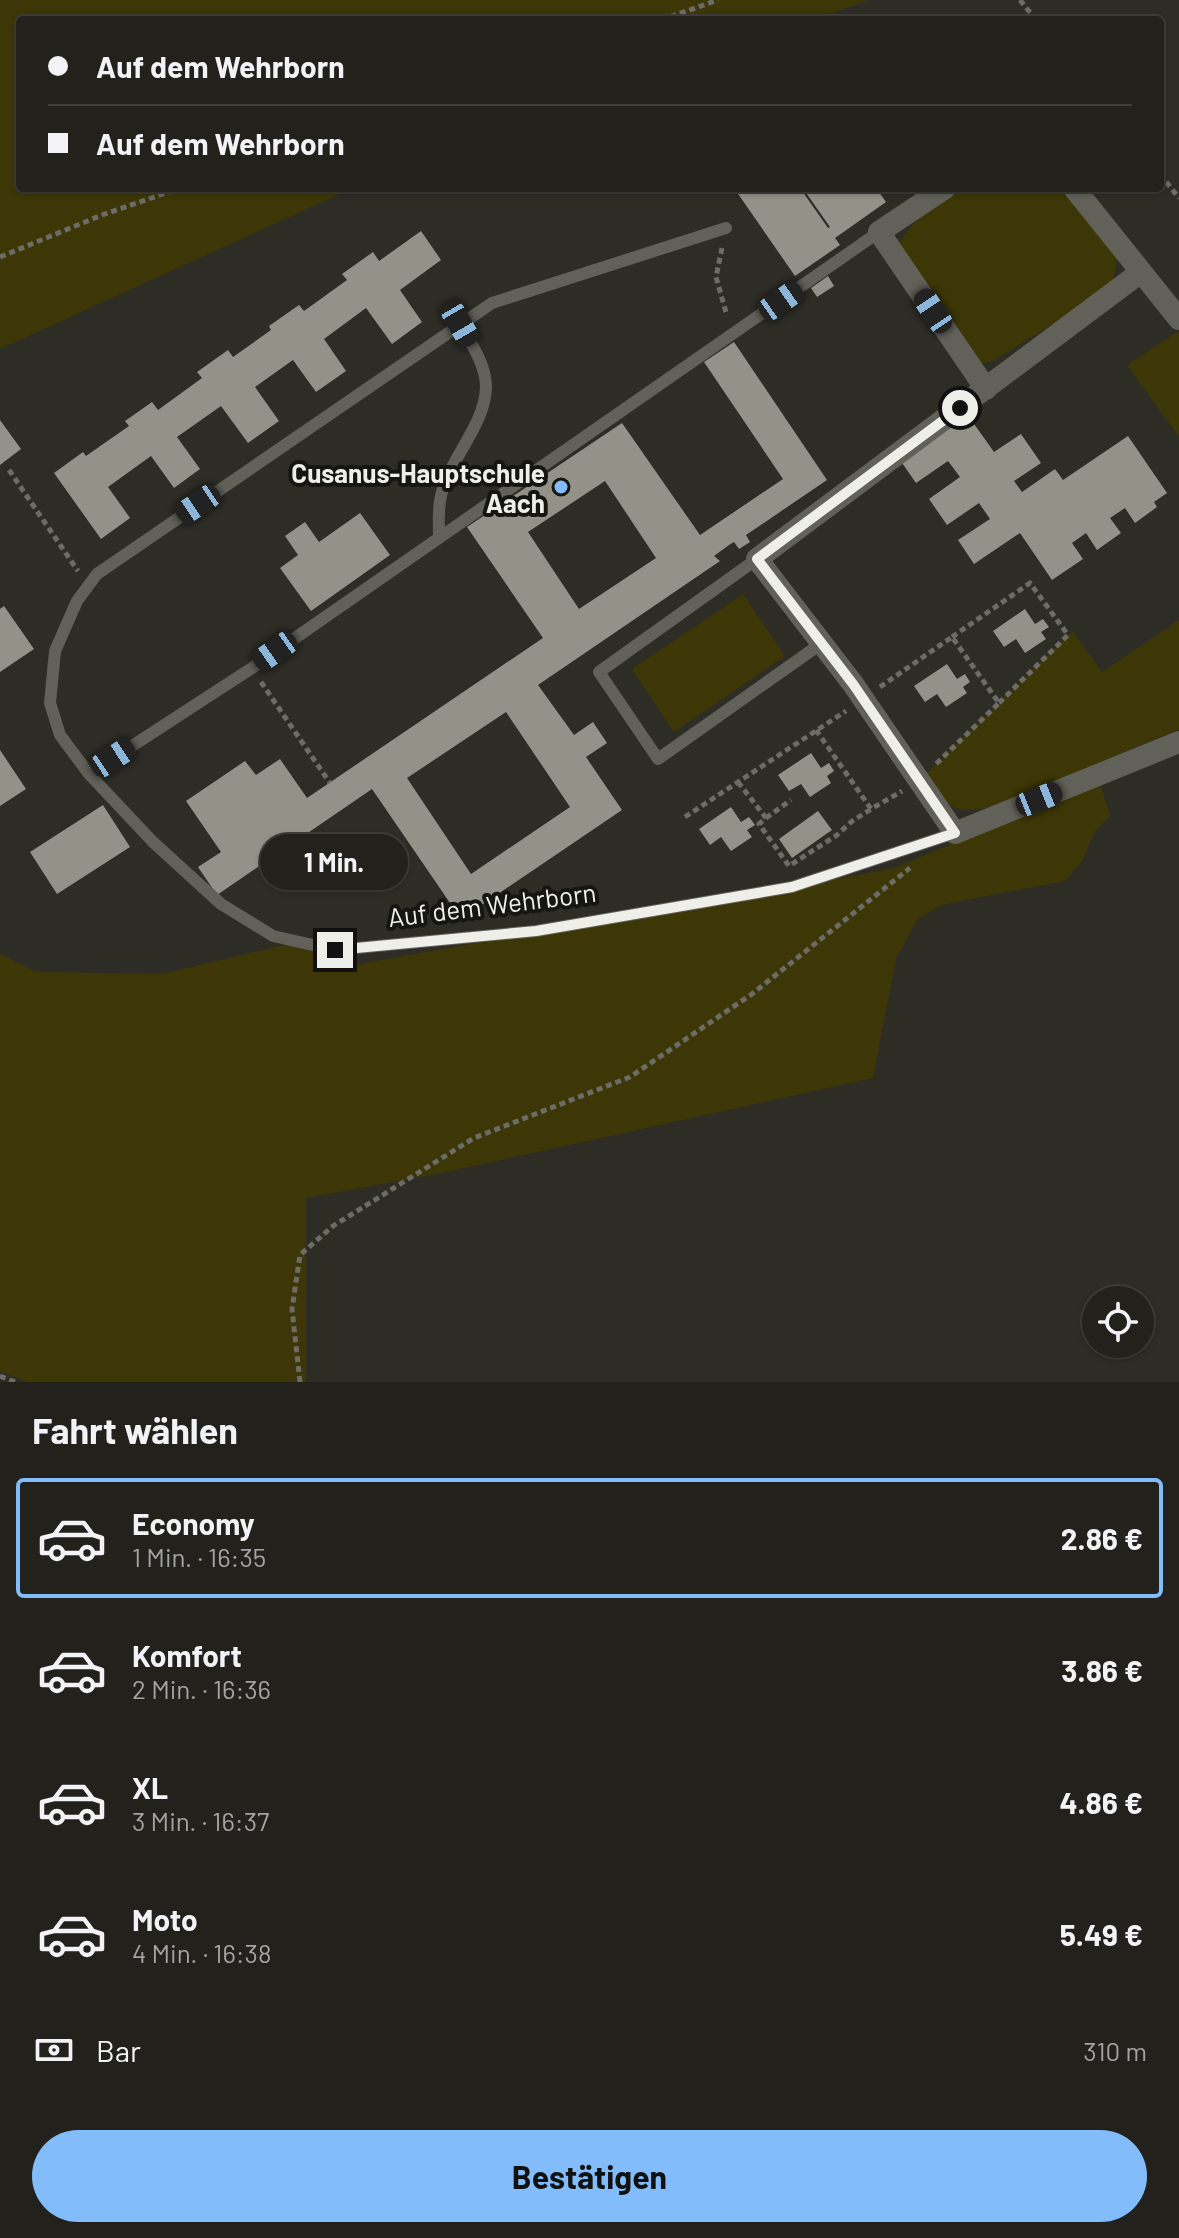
<!DOCTYPE html>
<html lang="de">
<head>
<meta charset="utf-8">
<style>
  :root { --surface:#22211c; --page:#2a2925; --text:#f1f3f6; --muted:#a2a3a3; --line:#3f3e3b; --accent:#83bcfa }
  body { margin:0; font-family:Barlow,sans-serif; background:var(--page); color:var(--text); height:100vh; display:flex; flex-direction:column; font-size:30px; white-space:nowrap }
  * { box-sizing:border-box; margin:0 }
  p { font-size:26px; color:var(--muted) }
  .icon { flex:none; width:44px; height:44px; fill:none; stroke:currentColor; stroke-width:2; stroke-linecap:round; stroke-linejoin:round }
  .map { position:relative; height:1382px; overflow:hidden }
  .drawer { display:flex; flex-direction:column; background:var(--surface); flex:1 }
  .drawer>* { flex:none }
  .hud { position:absolute; left:16px; top:16px; width:1148px; height:176px; border-radius:8px; box-shadow:0 2px 6px #0004,0 0 0 2px var(--line); display:grid; align-content:center; height:176px; padding:0 32px; background:var(--surface) }
  .controls { position:absolute; left:1082px; top:1286px; display:grid; gap:16px }
  .controls a { display:grid; place-items:center; width:72px; height:72px; border-radius:50%; background:var(--surface); box-shadow:0 2px 6px #0004,0 0 0 2px var(--line); font-size:40px }
  .end { position:absolute; width:36px; height:36px; margin:-18px; border:10px solid #efefea; background:#111; box-shadow:0 0 0 4px #111 }
  .from { border-radius:50% }
  .bubble { position:absolute; height:56px; border-radius:28px; background:var(--surface); box-shadow:0 2px 6px #0004,0 0 0 2px var(--line); font-size:26px; font-weight:700; line-height:56px; text-align:center }
  .car { position:absolute; width:24px; height:48px; margin:-24px -12px; border-radius:10px; box-shadow:0 0 6px 2px #0007; background:linear-gradient(#222 24%,#8ab4d8 0 40%,#222 0 76%,#8ab4d8 0 86%,#222 0) }
  .hud b { display:flex; align-items:center; gap:28px; height:76px; font-size:30px }
  .hud b+b { border-top:2px solid var(--line) }
  .hud i { width:20px; height:20px; background:var(--text) }
  ul { padding:0; list-style:none }
  li { display:flex; align-items:center; gap:24px; height:120px; margin:0 16px 12px; padding:0 16px; border:4px solid transparent; border-radius:8px }
  li div { flex:1 }
  li b { display:block; font-size:30px }
  li em { font-style:normal; font-weight:700 }
  li.on { border-color:var(--accent) }
  li>.icon { width:72px; height:72px; stroke-width:1.5 }
  h2 { padding:0 32px; font-size:36px; line-height:96px }
  .pay { display:flex; align-items:center; gap:20px; height:88px; padding:0 32px; font-size:30px }
  .pay p { margin-inline-start:auto }
  .primary-button { display:flex; gap:16px; margin-top:auto; padding:16px 32px }
  .primary-button a { flex:1; height:92px; border-radius:48px; background:var(--accent); color:#111; font-size:32px; font-weight:700; line-height:92px; text-align:center }
  .map>svg:first-child { display:block }
</style>
</head>
<body>
<div class="map">
<svg width="1179" height="1382" viewBox="0 0 1179 1382">
  <rect width="100%" height="100%" fill="#2d2c25"/>
  <path fill="#3d3707" d="M0,0H869L812,20H20V188H353L0,349Z
    M965,188H1059L1108,244L1117,257L1113,282L1107,291L991,362L981,363L899,245C912,217 939,204 965,188Z
    M1178,331L1179,333V437L1127,365Z
    M743,594L785,656L674,732L632,669Z
    M1179,620V729L999,805C955,816 949,810 926,774L1068,635L1073,632L1102,672Z
    M1100,783L1110,816L1095,831L1082,861L1065,881L941,905L917,920L896,959L873,1078L442,1173L306,1198V1382H27L0,1371V954L37,972L162,974L292,943L359,964L891,869Z"/>
  <path fill="#939289" fill-rule="evenodd" d="M734,188H800L828,228L830,227L804,190L807,188H876L886,202L835,238L840,245L795,276Z
    M421,231L441,260L400,290L422,322L392,344L366,308L324,339L346,371L316,392L293,360L255,387L279,421L248,443L221,406L177,437L200,469L174,488L151,456L108,487L130,518L101,539L54,473L83,452L86,456L129,426L125,421L152,402L158,410L202,378L197,372L228,350L233,357L271,330L269,326L299,305L304,311L347,280L342,274L373,252L379,261Z
    M828,276L834,286L817,297L811,288Z
    M734,342L827,480L746,535L750,542L739,549L734,542L729,545L714,556L720,561L538,685L574,735L593,722L607,743L586,757L622,810L461,919L372,789L217,895L198,867L221,852L186,801L245,761L256,775L280,759L307,798L543,638L467,527L622,423L700,535L783,479L704,362ZM605,481L656,558L579,609L528,532ZM506,712L570,807L471,874L407,778Z
    M967,414L994,452L1021,434L1041,463L1014,481L1022,492L1055,469L1063,480L1128,436L1167,493L1154,502L1157,507L1135,523L1125,508L1110,518L1121,533L1097,550L1086,533L1072,543L1083,559L1052,580L1020,533L974,564L958,540L990,519L979,503L947,525L929,499L960,477L948,461L916,483L900,460Z
    M0,420L21,449L0,465Z
    M360,513L390,555L311,611L280,568L298,555L285,536L305,522L319,542Z
    M4,606L34,649L0,672V609Z
    M1025,609L1035,624L1043,619L1049,627L1041,632L1046,639L1025,653L1016,639L1004,647L993,631Z
    M947,664L957,679L965,674L970,682L963,687L967,693L946,707L937,694L925,702L914,686Z
    M0,750L26,789L0,806Z
    M811,753L821,768L829,763L834,771L827,776L831,783L810,797L801,784L789,791L778,775Z
    M103,805L130,847L57,894L30,852Z
    M731,807L741,822L749,817L755,825L747,830L752,837L731,851L721,837L710,845L699,829Z
    M818,811L832,830L792,858L779,839Z"/>
  <g fill="none" stroke-linecap="round" stroke-linejoin="round">
    <path stroke="#6c6b65" stroke-width="5" stroke-dasharray="6 4" stroke-linecap="butt" d="M1020,0L1036,20
      M661,20L718,0
      M1160,174L1179,198
      M722,248L716,277L727,316
      M0,257L102,215L180,188
      M9,470L78,571
      M952,637L1030,583L1068,635L999,703
      M261,682L330,783
      M880,687L952,637L999,703L935,765
      M816,730L871,809L902,791
      M738,782L766,818L759,824L789,866L837,835L851,822L871,809
      M685,817L846,711
      M766,818L791,800
      M0,1376L15,1382
      M300,1382L292,1309L300,1255L333,1226L474,1138L630,1077L752,994L910,868"/>
    <path stroke="#626159" stroke-width="12" d="M726,228L492,303L97,574L77,601L55,651L50,703L60,735L89,774L153,842L221,904L273,936L335,950L536,931L792,887L955,833
      M439,538C439,526 438,513 440,501C446,461 485,428 486,387C486,365 471,343 460,324
      M757,559L599,672L658,759L822,643
      M89,774L252,668L879,232"/>
    <path stroke="#626159" stroke-width="22" d="M945,188L879,232L986,389
      M1074,188L1179,319
      M1141,272L757,559L853,684L955,833L1179,742"/>
  </g>
  <g fill="none" stroke-linecap="round" stroke-linejoin="round">
    <path stroke="#efefea" stroke-width="10" d="M335,950L536,931L792,887L955,833L853,684L757,559L960,408"/>
  </g>
  <circle fill="#83bcfa" stroke="#151511" stroke-width="3" cx="561" cy="487" r="8"/>
  <g text-anchor="middle" dominant-baseline="central" stroke-width="8" stroke-linejoin="round" paint-order="stroke">
    <g font-size="26" font-weight="bold" fill="#efefea" stroke="#151511" text-anchor="end">
      <text x="545" y="472">Cusanus-Hauptschule<tspan x="545" dy="30">Aach</tspan></text>
    </g>
    <g font-size="26" fill="#efefea" stroke="#151511">
      <text transform="translate(492 904) rotate(-7)">Auf dem Wehrborn</text>
    </g>
  </g>
</svg>
<div class="controls">
<a><svg class="icon" aria-label="locate" viewBox="0 0 24 24"><circle cx="12" cy="12" r="6"/><path d="M12 2v4M12 18v4M2 12h4M18 12h4"/></svg></a>
</div>
<i class="end from" style="left:960px;top:408px"></i>
<i class="end" style="left:335px;top:950px"></i>
<div class="bubble" style="left:260px;top:834px;width:148px">1 Min.</div>
<i class="car" style="left:781px;top:301px;rotate:55deg"></i>
<i class="car" style="left:933px;top:311px;rotate:326deg"></i>
<i class="car" style="left:460px;top:324px;rotate:150deg"></i>
<i class="car" style="left:198px;top:504px;rotate:236deg"></i>
<i class="car" style="left:275px;top:651px;rotate:235deg"></i>
<i class="car" style="left:113px;top:758px;rotate:57deg"></i>
<i class="car" style="left:1039px;top:799px;rotate:68deg"></i>
<div class="hud">
<b><i class="from"></i>Auf dem Wehrborn</b>
<b><i></i>Auf dem Wehrborn</b>
</div>
</div>
<section class="drawer">
<h2>Fahrt wählen</h2>
<ul>
<li class="on"><svg class="icon" aria-label="car" viewBox="0 0 24 24"><path d="M5 17H2v-5l4-1 3-4h7l3 4 3 1v5h-3M9 17h6M6 11h13"/><circle cx="7" cy="17" r="2"/><circle cx="17" cy="17" r="2"/></svg><div><b>Economy</b><p>1 Min. · 16:35</p></div><em>2.86 €</em></li>
<li><svg class="icon" aria-label="car" viewBox="0 0 24 24"><path d="M5 17H2v-5l4-1 3-4h7l3 4 3 1v5h-3M9 17h6M6 11h13"/><circle cx="7" cy="17" r="2"/><circle cx="17" cy="17" r="2"/></svg><div><b>Komfort</b><p>2 Min. · 16:36</p></div><em>3.86 €</em></li>
<li><svg class="icon" aria-label="car" viewBox="0 0 24 24"><path d="M5 17H2v-5l4-1 3-4h7l3 4 3 1v5h-3M9 17h6M6 11h13"/><circle cx="7" cy="17" r="2"/><circle cx="17" cy="17" r="2"/></svg><div><b>XL</b><p>3 Min. · 16:37</p></div><em>4.86 €</em></li>
<li><svg class="icon" aria-label="car" viewBox="0 0 24 24"><path d="M5 17H2v-5l4-1 3-4h7l3 4 3 1v5h-3M9 17h6M6 11h13"/><circle cx="7" cy="17" r="2"/><circle cx="17" cy="17" r="2"/></svg><div><b>Moto</b><p>4 Min. · 16:38</p></div><em>5.49 €</em></li>
</ul>
<div class="pay"><svg class="icon" aria-label="cash" viewBox="0 0 24 24"><path d="M3 7h18v10H3z"/><circle cx="12" cy="12" r="2"/></svg>Bar<p>310 m</p></div>
<div class="primary-button"><a>Bestätigen</a></div>
</section>
</body>
</html>
